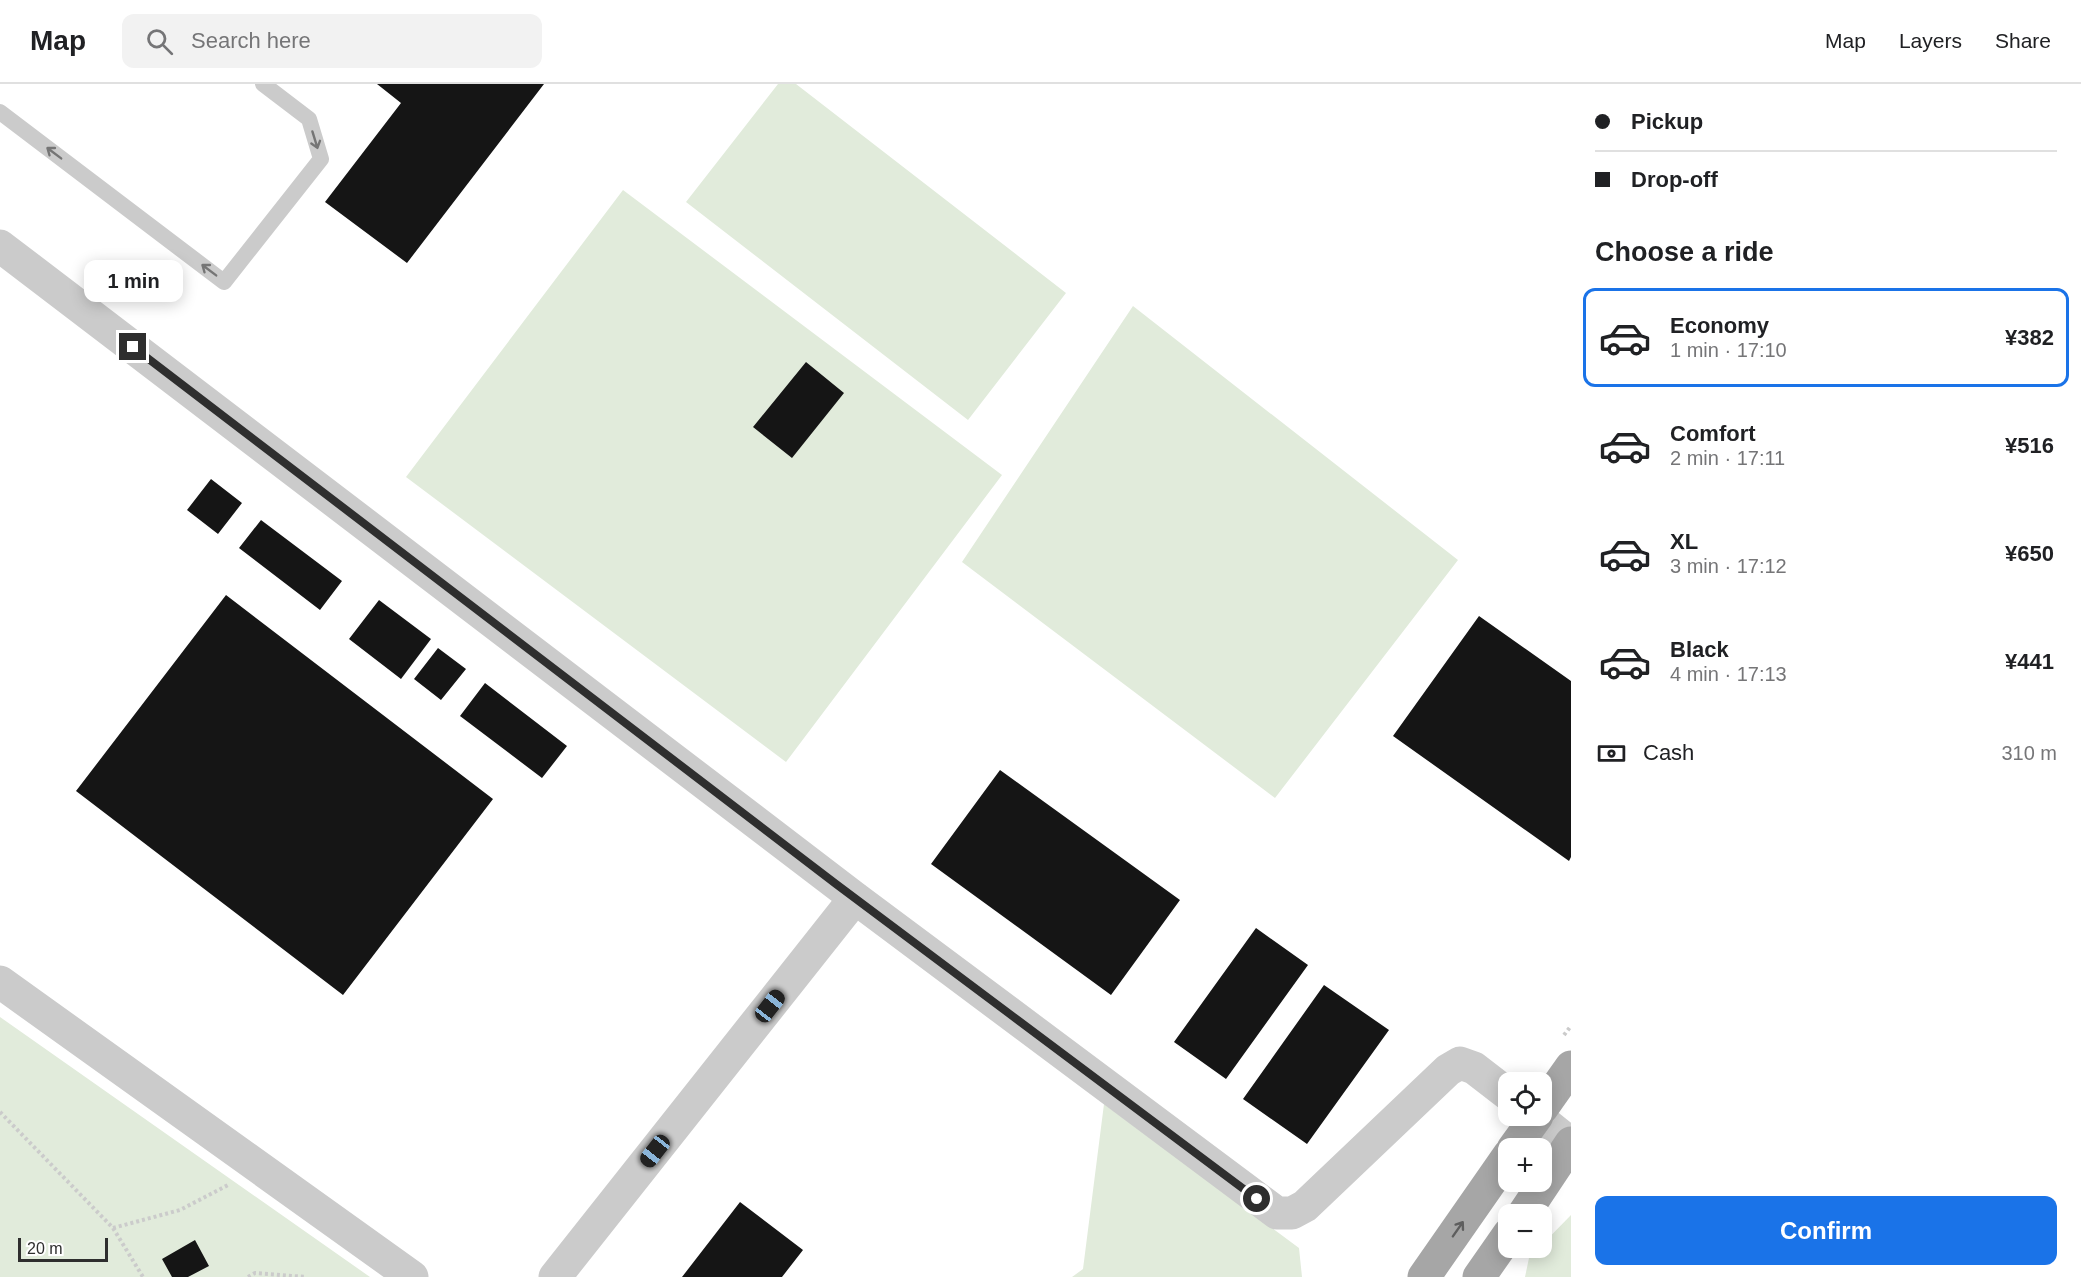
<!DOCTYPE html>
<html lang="en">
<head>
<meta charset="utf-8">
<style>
  :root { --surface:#fff; --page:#f2f2f2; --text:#202124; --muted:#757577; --line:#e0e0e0; --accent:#1a73e8 }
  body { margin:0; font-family:Helvetica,sans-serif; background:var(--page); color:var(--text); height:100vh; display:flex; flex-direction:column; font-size:22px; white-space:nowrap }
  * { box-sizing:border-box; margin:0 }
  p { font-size:20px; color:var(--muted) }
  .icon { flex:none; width:33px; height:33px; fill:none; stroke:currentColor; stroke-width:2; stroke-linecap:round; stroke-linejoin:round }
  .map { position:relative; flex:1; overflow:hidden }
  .details { display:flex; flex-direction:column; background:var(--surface); width:510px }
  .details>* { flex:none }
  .hud { display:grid; align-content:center; height:132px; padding:0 24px; background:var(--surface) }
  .buttons { position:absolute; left:1498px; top:988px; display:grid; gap:12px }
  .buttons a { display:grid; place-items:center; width:54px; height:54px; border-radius:12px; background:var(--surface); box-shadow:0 3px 15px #0003; font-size:30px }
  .scale { position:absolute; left:18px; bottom:15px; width:90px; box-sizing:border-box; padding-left:6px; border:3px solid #2e2e2e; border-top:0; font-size:16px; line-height:21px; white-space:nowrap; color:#2e2e2e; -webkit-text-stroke:4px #fff; paint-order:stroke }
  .end { position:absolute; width:27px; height:27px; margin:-14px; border:8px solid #2e2e2e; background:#fff; box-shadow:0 0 0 3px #fff }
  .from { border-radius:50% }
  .bubble { position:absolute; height:42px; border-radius:12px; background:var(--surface); box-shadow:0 3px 15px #0003; font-size:20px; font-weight:600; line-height:42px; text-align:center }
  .car { position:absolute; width:18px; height:36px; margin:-18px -9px; border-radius:8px; box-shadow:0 0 4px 2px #0007; background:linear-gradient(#222 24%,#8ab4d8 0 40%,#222 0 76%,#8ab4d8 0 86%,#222 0) }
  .hud b { display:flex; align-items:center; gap:21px; height:57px; font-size:22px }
  .hud b+b { border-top:2px solid var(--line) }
  .hud i { width:15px; height:15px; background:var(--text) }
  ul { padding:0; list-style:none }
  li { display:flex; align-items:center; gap:18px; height:99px; margin:0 12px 9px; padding:0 12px; border:3px solid transparent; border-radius:12px }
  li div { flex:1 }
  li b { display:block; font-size:22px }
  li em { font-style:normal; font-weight:600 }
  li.on { border-color:var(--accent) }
  li>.icon { width:54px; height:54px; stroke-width:1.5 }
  h2 { padding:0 24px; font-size:27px; line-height:72px }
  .pay { display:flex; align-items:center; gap:15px; height:66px; padding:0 24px; font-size:22px }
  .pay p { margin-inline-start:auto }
  .primary-button { display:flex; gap:12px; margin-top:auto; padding:12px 24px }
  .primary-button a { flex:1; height:69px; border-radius:12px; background:var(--accent); color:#fff; font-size:24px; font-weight:600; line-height:69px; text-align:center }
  header { display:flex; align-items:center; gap:36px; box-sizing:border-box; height:84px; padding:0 30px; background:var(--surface); border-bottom:2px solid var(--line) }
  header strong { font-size:28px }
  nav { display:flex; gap:33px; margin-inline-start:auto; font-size:21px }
  .search { width:420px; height:54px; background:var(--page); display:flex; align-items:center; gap:15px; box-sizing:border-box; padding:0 21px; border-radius:12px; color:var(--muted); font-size:22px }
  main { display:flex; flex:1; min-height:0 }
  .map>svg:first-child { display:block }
</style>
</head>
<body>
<header>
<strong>Map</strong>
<div class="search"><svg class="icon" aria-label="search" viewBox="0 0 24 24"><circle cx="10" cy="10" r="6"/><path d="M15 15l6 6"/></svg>Search here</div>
<nav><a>Map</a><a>Layers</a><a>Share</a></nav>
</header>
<main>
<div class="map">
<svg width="1571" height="1193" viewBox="0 0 1571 1193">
  <rect width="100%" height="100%" fill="#fff"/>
  <path fill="#e1ebdb" d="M778,0H796L1066,209L968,336L686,118Z
    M623,106L1002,391L786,678L406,393Z
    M1133,222L1458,476L1275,714L962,478Z
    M0,933L370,1193H0Z
    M1104,1020L1299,1164L1302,1193H1072L1083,1185Z
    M1571,1131V1193H1525L1529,1174Z"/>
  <path fill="#151515" d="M377,0H544L407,179L325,118L401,19Z
    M806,278L844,309L792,374L753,343Z
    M211,395L242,419L218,450L187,426Z
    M261,436L342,497L320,526L239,464Z
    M226,511L493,715L343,911L76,707Z
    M379,516L431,555L401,595L349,555Z
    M1479,532L1571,597V773L1569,777L1393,652Z
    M438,564L466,585L441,616L414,595Z
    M485,599L567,662L542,694L460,632Z
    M1000,686L1180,816L1111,911L931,780Z
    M1256,844L1308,881L1226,995L1174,958Z
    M1324,901L1389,946L1307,1060L1243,1015Z
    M740,1118L803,1166L782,1193H682Z
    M195,1156L209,1182L188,1193H172L162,1175Z"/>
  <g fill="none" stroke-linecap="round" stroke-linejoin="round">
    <path stroke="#cbcbcb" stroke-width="4" stroke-dasharray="3 3" stroke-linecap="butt" d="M1564,951L1571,942
      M0,1028L113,1144L143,1193
      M113,1144L180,1126L230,1100
      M248,1193L255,1189L306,1193"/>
    <path stroke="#cbcbcb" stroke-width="16" d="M0,28L224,198L321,75L309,35L263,0"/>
    <path stroke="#cbcbcb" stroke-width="33" d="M0,162L855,814L1277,1129H1292L1305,1122L1448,986L1460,979L1474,984L1509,1011
      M0,898L412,1193
      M1536,1032L1571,1060
      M555,1193L855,814"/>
    <path stroke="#a6a6a6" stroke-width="33" d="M1542,1024L1571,983
      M1513,1065L1537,1032
      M1523,1131L1571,1059
      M1424,1193L1509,1071
      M1479,1193L1509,1150"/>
  </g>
  <defs><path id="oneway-shaft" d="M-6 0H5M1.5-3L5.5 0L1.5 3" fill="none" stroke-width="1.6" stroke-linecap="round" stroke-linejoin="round" transform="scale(1.5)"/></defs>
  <g stroke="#757575">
    <use href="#oneway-shaft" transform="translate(315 56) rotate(73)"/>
    <use href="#oneway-shaft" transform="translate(54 69) rotate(-143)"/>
    <use href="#oneway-shaft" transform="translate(209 186) rotate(-143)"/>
  </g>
  <use stroke="#5e5e5e" href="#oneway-shaft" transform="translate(1458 1145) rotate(-55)"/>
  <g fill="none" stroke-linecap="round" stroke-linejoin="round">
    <path stroke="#2e2e2e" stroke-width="8" d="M133,263L836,800L1257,1115"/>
  </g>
</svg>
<div class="buttons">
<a><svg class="icon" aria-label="locate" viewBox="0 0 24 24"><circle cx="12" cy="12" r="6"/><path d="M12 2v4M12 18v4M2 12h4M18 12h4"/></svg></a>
<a>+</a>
<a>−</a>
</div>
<div class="scale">20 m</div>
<i class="end from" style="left:1257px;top:1115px"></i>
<i class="end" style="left:133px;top:263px"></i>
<div class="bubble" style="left:84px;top:176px;width:99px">1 min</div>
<i class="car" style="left:770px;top:922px;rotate:38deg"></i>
<i class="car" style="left:655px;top:1067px;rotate:218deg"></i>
</div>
<section class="details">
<div class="hud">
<b><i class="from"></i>Pickup</b>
<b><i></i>Drop-off</b>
</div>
<h2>Choose a ride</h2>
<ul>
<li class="on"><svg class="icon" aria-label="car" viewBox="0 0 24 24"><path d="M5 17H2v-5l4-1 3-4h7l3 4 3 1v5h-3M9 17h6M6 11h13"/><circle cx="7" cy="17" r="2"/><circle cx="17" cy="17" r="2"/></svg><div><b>Economy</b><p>1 min · 17:10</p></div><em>¥382</em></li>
<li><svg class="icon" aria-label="car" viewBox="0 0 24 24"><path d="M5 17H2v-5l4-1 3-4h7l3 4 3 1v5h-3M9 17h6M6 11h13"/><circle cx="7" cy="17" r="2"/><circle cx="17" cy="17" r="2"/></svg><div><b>Comfort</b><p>2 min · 17:11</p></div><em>¥516</em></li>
<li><svg class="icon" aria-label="car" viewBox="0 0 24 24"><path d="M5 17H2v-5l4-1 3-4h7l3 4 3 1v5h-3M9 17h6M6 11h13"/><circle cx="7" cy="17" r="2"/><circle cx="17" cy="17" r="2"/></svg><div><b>XL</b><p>3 min · 17:12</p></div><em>¥650</em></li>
<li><svg class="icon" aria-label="car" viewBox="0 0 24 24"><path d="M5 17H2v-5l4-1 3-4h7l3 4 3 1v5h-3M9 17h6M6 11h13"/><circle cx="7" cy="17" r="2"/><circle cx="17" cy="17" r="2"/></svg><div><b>Black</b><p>4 min · 17:13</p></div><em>¥441</em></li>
</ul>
<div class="pay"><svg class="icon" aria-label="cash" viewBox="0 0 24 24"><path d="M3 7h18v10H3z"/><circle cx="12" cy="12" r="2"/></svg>Cash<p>310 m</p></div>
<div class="primary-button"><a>Confirm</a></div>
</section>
</main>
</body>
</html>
